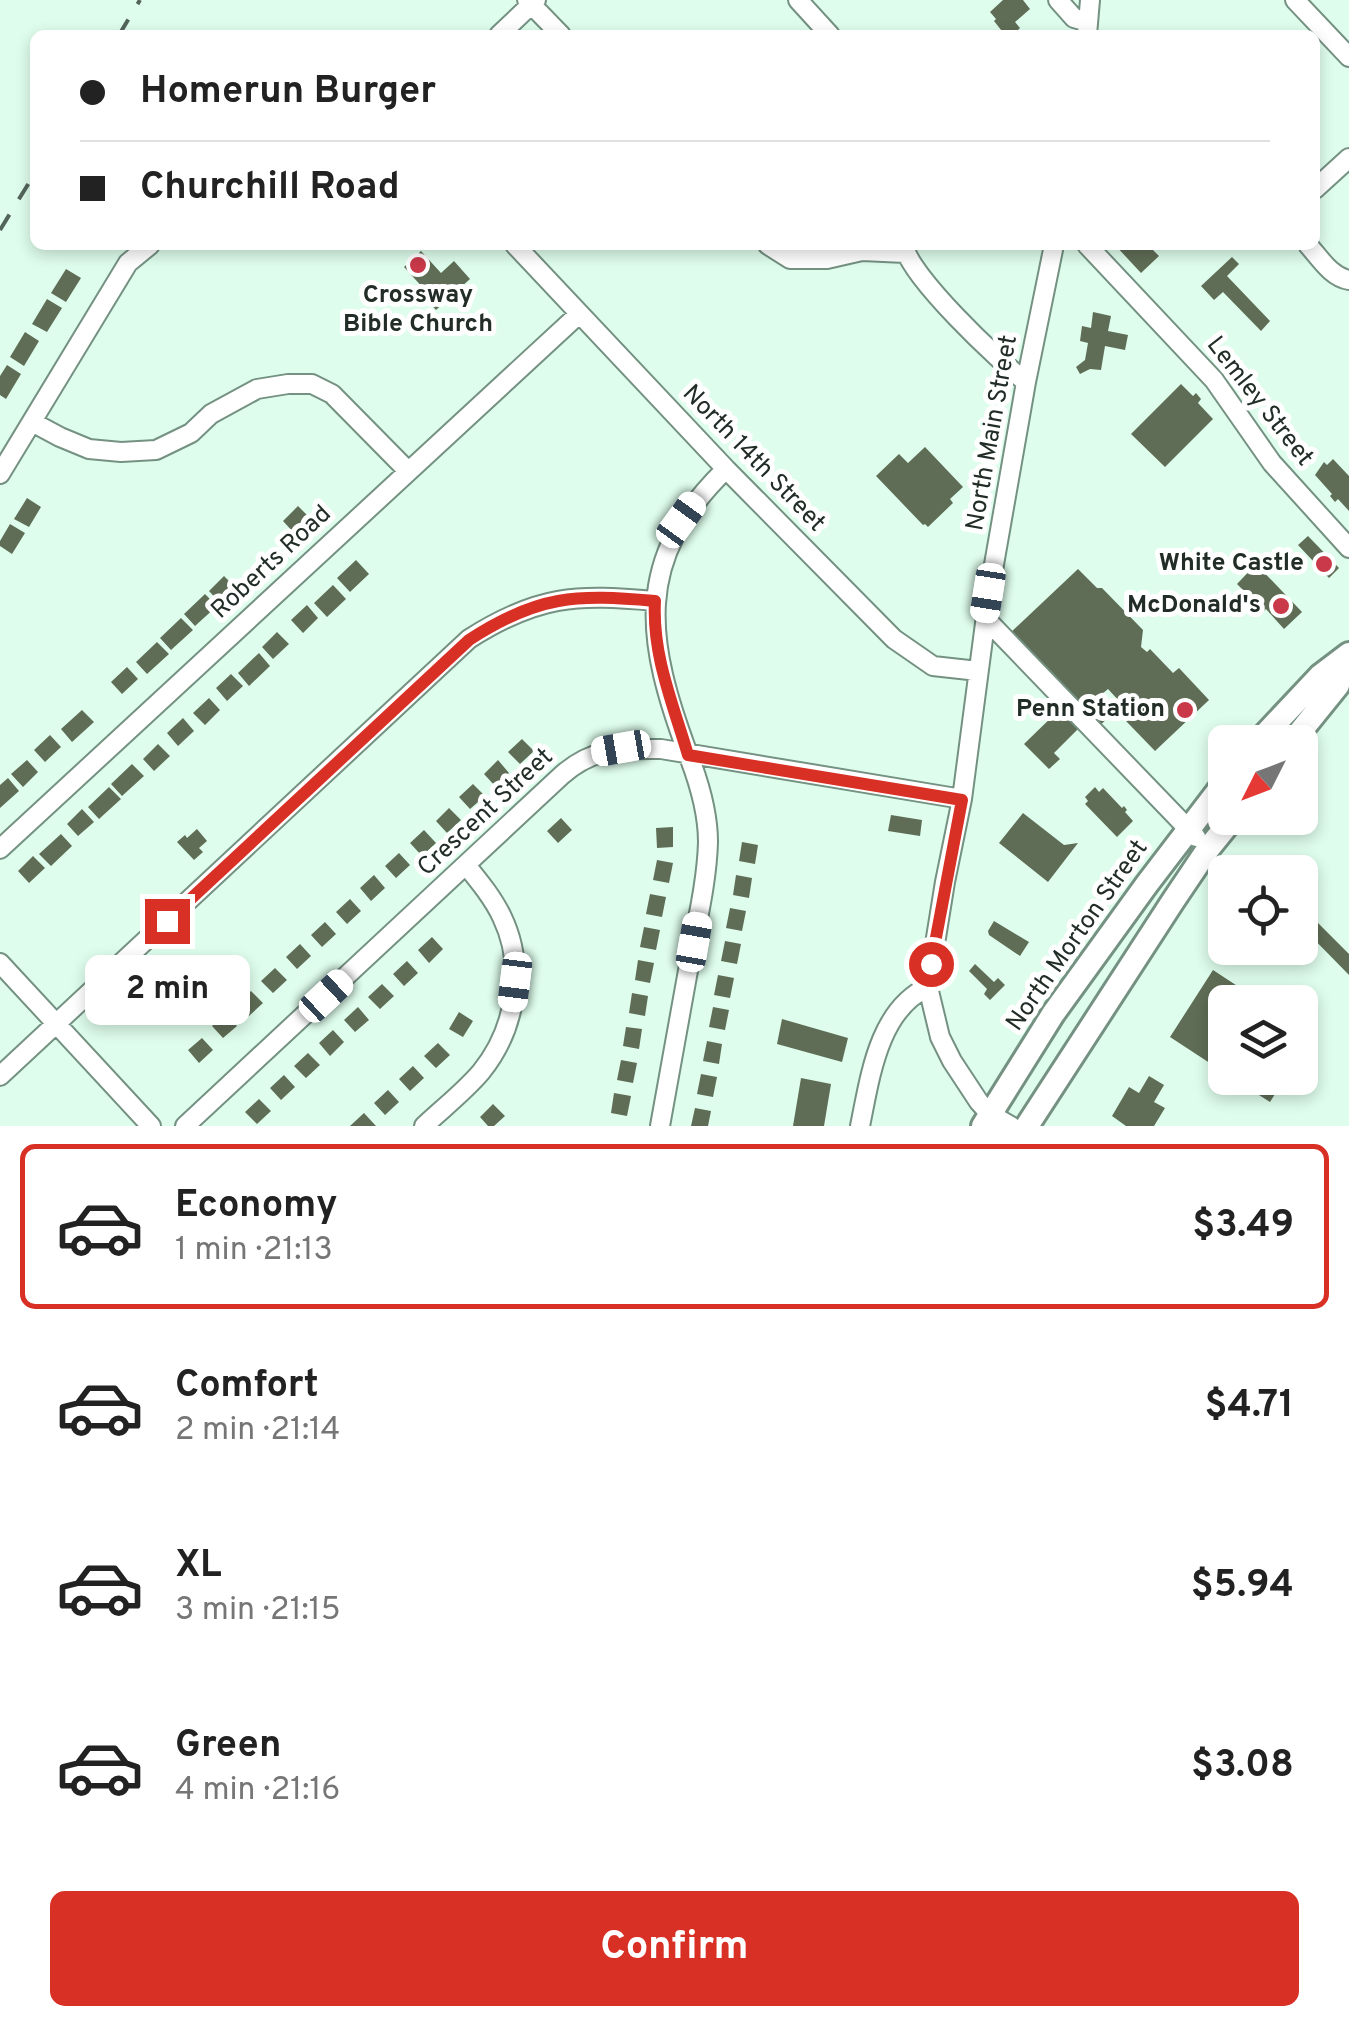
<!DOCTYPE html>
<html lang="en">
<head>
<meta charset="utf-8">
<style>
  :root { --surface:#fff; --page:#f2f2f2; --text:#222; --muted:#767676; --line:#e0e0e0; --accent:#d93025 }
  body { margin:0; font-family:Overpass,sans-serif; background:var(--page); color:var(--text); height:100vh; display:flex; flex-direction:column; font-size:38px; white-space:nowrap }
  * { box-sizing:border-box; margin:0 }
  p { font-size:32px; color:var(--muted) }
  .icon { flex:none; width:55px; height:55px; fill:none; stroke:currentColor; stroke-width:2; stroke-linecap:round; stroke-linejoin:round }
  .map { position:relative; height:1126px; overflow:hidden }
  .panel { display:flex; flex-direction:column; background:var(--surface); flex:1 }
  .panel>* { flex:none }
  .guide { position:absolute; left:30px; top:30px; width:1290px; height:220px; border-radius:15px; box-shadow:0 5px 15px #0003; display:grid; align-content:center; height:220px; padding:0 50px; background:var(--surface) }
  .needle { width:65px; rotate:228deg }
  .buttons { position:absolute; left:1208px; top:725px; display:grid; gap:20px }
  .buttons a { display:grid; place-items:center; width:110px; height:110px; border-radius:15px; background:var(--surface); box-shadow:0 5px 15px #0003; font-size:50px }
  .end { position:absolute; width:45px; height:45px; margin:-22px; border:12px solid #d93025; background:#fff; box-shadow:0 0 0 5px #fff }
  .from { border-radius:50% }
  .bubble { position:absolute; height:70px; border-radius:15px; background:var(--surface); box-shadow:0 5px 15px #0003; font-size:32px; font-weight:700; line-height:70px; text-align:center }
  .car { position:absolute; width:30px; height:60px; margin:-30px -15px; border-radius:12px; box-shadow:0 0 8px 2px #0007; background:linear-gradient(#fff 24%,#345 0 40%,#fff 0 76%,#345 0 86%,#fff 0) }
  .guide b { display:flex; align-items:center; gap:35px; height:95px; font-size:38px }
  .guide b+b { border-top:2px solid var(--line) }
  .guide i { width:25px; height:25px; background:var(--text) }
  ul { padding:18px 0 0; list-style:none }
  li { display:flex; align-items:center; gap:30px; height:165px; margin:0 20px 15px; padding:0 30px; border:5px solid transparent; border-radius:15px }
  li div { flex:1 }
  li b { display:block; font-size:38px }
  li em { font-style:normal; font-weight:700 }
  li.active { border-color:var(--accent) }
  li>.icon { width:90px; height:90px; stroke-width:1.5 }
  .button { display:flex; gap:20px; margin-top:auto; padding:20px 50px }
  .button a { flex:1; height:115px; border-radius:15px; background:var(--accent); color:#fff; font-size:40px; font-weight:700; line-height:115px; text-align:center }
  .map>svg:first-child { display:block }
</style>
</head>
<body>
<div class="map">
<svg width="1349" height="1126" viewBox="0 0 1349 1126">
  <rect width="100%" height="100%" fill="#defdec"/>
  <path fill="#5f6d56" d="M1003,0H1023L1030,9L1015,22L1020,28L1013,35H1005L994,21L996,19L990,12Z
    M1115,245H1148L1159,256L1141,273Z
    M421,251L441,273L454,261L470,279L436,310L420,292L424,289L404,267Z
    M1232,257L1239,264L1227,276L1270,321L1261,331L1223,292L1214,300L1201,286Z
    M66,269L81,278L66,302L51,293Z
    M47,299L62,308L47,332L32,324Z
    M1093,312L1111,316L1108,331L1128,335L1125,350L1105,346L1101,370L1090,369L1080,374L1076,367L1085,360L1088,343L1080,341L1082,326L1091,328Z
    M25,332L39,341L24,366L10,357Z
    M7,365L21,374L6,399L0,395V376Z
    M1181,384L1193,396L1196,393L1201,399L1198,403L1213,419L1165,467L1131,434Z
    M925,447L963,487L950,499L953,503L928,527L925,524L923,525L876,476L899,454L908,463Z
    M1333,459L1349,476V511L1338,499L1335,502L1330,496L1332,494L1315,475L1324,462L1327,465Z
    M27,498L41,507L29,527L14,519Z
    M298,506L310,518L294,533L283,521Z
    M10,524L25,533L12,554L0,546V541Z
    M1308,536L1339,568L1329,578L1298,545Z
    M356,560L369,574L350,592L337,578Z
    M1256,564L1302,612L1284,629L1266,609L1264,611L1237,584Z
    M1078,569L1097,588H1102L1143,630L1141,647L1147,652L1150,649L1173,673L1179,668L1209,700L1155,751L1126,721L1133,716L1108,689L1095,700L1110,716L1096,729L1008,635Z
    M224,576L236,588L220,603L209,591Z
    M333,585L346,599L327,617L314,603Z
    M205,594L217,606L195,626L184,614Z
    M307,605L318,618L303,633L291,620Z
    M181,618L193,630L171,650L160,638Z
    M277,632L289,644L273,659L262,647Z
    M157,642L169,654L147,674L136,662Z
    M259,653L270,666L249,686L238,673Z
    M127,667L138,679L122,694L111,682Z
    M231,674L243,686L227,701L216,688Z
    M209,698L220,710L205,725L193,713Z
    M1060,709L1078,729L1054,753L1060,759L1049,769L1024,744Z
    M82,710L94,722L72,742L61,729Z
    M183,718L194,731L178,746L167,733Z
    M50,735L61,747L45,762L34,750Z
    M522,739L534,751L520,764L508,752Z
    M158,744L170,756L154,771L143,759Z
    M27,760L38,772L23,787L11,774Z
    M498,760L509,773L495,786L484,774Z
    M132,764L144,776L122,796L111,784Z
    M8,778L19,791L0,808V785Z
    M473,784L485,796L470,809L459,797Z
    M109,787L121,799L99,819L88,807Z
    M1095,787L1099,792L1103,788L1122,808L1124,806L1127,810L1125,812L1133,821L1117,837L1085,804L1088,801L1085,797Z
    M449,808L461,820L447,833L436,821Z
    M82,809L94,822L78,836L67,824Z
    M1023,813L1064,845L1078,843L1048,882L999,843Z
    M891,815L922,820L920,836L888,831Z
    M561,818L572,830L558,843L547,831Z
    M673,827V847L657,848L656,828Z
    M197,829L207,841L199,848L203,852L194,860L177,842L185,835L187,838Z
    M424,830L436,843L422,856L410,843Z
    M61,834L72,846L51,866L39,854Z
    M742,842L758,845L755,864L739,861Z
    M399,853L410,865L396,878L385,866Z
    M33,856L45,868L29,883L18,871Z
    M657,860L673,863L669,883L653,880Z
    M374,875L385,888L371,901L360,888Z
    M736,875L752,878L749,898L733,895Z
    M650,894L666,897L662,917L646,914Z
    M350,899L361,911L347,924L336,912Z
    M730,908L746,911L742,931L726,928Z
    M1312,917L1349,954V975L1302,927Z
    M994,921L1029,942L1020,956L989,935L988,931Z
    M325,922L336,934L322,947L311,935Z
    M644,927L660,930L656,950L640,947Z
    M432,937L443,949L429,963L418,950Z
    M725,941L741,944L737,964L721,961Z
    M300,944L311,956L297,969L286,957Z
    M638,960L654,963L650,983L635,980Z
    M407,961L418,973L404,986L393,974Z
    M975,964L994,982L998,978L1005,985L990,1000L984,994L987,989L969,971Z
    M275,968L287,980L273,993L261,981Z
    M1213,970L1245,991L1238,1002H1225V1073L1170,1037Z
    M718,975L734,978L730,998L714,995Z
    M382,984L394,996L380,1009L368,997Z
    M251,991L263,1003L249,1016L237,1004Z
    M632,993L648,996L645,1016L629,1013Z
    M358,1007L369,1020L355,1032L344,1020Z
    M713,1007L729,1010L725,1030L709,1027Z
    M459,1012L473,1021L463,1037L449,1029Z
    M226,1013L237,1026L223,1038L212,1026Z
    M782,1019L848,1038L842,1062L777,1044Z
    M626,1027L642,1029L639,1049L623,1046Z
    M333,1030L344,1042L330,1056L319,1043Z
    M202,1038L213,1050L199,1063L188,1050Z
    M707,1041L722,1044L719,1064L703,1061Z
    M438,1043L450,1055L436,1068L424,1056Z
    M308,1053L320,1065L306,1078L294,1066Z
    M621,1060L637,1063L633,1083L617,1080Z
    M413,1066L424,1078L410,1091L399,1079Z
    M701,1074L717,1077L713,1097L697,1094Z
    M284,1075L295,1087L281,1100L270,1088Z
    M1149,1076L1164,1085L1154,1102L1165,1108L1154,1126H1126L1112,1116L1129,1087L1139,1093Z
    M801,1078L831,1084L824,1126H793Z
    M1232,1078H1285L1270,1102Z
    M388,1090L399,1102L385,1115L374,1103Z
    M614,1093L631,1096L627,1116L611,1113Z
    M259,1099L271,1111L257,1124L245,1112Z
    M493,1104L505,1116L494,1126H488L480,1117Z
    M695,1108L711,1111L708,1126H691Z
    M364,1113L376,1126H350Z"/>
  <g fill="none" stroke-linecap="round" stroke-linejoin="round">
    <defs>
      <path id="minor" d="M527,0L561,35
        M798,0L830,35
        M1058,0L1074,18L1088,22
        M1295,0L1349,57
        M499,35L536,0
        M1087,35L1090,0
        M1315,189L1349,158
        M515,245L726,469L894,639L933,666L978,671
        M768,245L790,259H827L862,251L905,253
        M904,245C907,274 1000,362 1026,382
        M1087,245L1214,380L1272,463L1349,548
        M1308,245C1320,258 1331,277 1349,280
        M32,422L60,437L89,449L121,452L156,450L191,433L211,414L257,389L288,384H312L332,394L408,471
        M0,474L128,263L150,245
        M985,618L1196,837
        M0,849L579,314
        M0,963L151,1126
        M0,1076L469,639C538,595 576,594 655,601
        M185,1126L562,775C594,747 620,749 661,749L962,799
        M424,1126C443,1108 464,1092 481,1072C516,1029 526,967 502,917C493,898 479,881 466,865
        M660,1126C670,1069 681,1012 691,954C698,918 707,879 708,842C708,811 699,782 688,754C646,641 632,560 726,469
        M860,1126C870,1078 878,1010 928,987
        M1011,1126L990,1114L979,1102L952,1061L940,1037L928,987L945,882L962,799L989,593L1026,382L1054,245"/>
      <path id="major" d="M1258,742L1320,676L1349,654
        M1292,742L1338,685L1344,660
        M983,1126L1053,1014L1147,884L1225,782
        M1027,1126L1173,901L1208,849L1233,818"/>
    </defs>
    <use href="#minor" stroke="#749182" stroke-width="22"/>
    <use href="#major" stroke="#749182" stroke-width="28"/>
    <use href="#minor" stroke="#fff" stroke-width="18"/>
    <use href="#major" stroke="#fff" stroke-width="22"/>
    <path stroke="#53645b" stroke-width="4" stroke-dasharray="18 18" stroke-linecap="butt" d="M119,35L140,0
      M0,230L35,173"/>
  </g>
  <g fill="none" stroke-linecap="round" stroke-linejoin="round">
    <path stroke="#d93025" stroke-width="12" d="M167,921L469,640C538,595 576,594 655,601C652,655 673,704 688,755L962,800L931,964"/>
  </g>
  <g fill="#c93949" stroke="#fff" stroke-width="4">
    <circle cx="418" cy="265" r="10"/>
    <circle cx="1324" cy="564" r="10"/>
    <circle cx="1281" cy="606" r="10"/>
    <circle cx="1185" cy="710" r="10"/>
  </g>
  <g text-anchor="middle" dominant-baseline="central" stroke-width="10" stroke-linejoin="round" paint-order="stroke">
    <g font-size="25" font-weight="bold" fill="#222d27" stroke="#fff" text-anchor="end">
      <text x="418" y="296" text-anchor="middle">Crossway<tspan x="418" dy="29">Bible Church</tspan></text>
      <text x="1304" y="564">White Castle</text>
      <text x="1261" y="606">McDonald's</text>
      <text x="1165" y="710">Penn Station</text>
    </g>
    <g font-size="25" fill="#222d27" stroke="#fff">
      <text transform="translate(1259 402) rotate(52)">Lemley Street</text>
      <text transform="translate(993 433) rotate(-80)">North Main Street</text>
      <text transform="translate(753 459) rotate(46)">North 14th Street</text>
      <text transform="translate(272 563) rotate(-43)">Roberts Road</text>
      <text transform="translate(486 813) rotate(-43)">Crescent Street</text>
      <text transform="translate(1078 936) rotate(-55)">North Morton Street</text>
    </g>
  </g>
</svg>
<div class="buttons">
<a><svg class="needle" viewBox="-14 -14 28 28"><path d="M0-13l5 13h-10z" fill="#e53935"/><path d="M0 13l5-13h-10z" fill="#767676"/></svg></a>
<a><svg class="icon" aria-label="locate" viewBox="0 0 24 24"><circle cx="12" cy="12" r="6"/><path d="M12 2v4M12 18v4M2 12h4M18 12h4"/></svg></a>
<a><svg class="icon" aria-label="layers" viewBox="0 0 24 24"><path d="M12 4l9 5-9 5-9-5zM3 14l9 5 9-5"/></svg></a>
</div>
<i class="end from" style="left:931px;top:964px"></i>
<i class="end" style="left:167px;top:921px"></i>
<div class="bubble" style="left:85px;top:955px;width:165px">2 min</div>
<i class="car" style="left:681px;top:520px;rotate:36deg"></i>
<i class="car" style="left:988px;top:593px;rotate:189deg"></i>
<i class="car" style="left:621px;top:748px;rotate:260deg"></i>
<i class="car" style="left:694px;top:942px;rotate:10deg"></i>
<i class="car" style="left:515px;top:982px;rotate:187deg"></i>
<i class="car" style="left:326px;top:996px;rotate:47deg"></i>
<div class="guide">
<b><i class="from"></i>Homerun Burger</b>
<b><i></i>Churchill Road</b>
</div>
</div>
<section class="panel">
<ul>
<li class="active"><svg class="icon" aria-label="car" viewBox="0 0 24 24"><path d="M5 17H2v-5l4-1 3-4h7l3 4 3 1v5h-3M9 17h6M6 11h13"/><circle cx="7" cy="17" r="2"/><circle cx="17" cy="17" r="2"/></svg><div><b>Economy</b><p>1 min · 21:13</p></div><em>$3.49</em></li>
<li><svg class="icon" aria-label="car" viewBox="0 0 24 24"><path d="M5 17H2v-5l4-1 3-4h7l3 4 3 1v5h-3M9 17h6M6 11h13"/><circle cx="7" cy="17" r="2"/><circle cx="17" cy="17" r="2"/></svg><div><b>Comfort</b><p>2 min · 21:14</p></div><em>$4.71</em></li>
<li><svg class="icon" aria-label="car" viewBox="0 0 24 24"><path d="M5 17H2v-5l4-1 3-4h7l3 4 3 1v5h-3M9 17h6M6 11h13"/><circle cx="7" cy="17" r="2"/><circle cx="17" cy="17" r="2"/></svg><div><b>XL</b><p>3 min · 21:15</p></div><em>$5.94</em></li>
<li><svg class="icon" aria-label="car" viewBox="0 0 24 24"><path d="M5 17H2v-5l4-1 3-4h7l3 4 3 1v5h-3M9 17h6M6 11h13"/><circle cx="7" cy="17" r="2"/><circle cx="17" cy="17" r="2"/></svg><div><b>Green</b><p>4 min · 21:16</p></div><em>$3.08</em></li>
</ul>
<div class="button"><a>Confirm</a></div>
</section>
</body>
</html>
